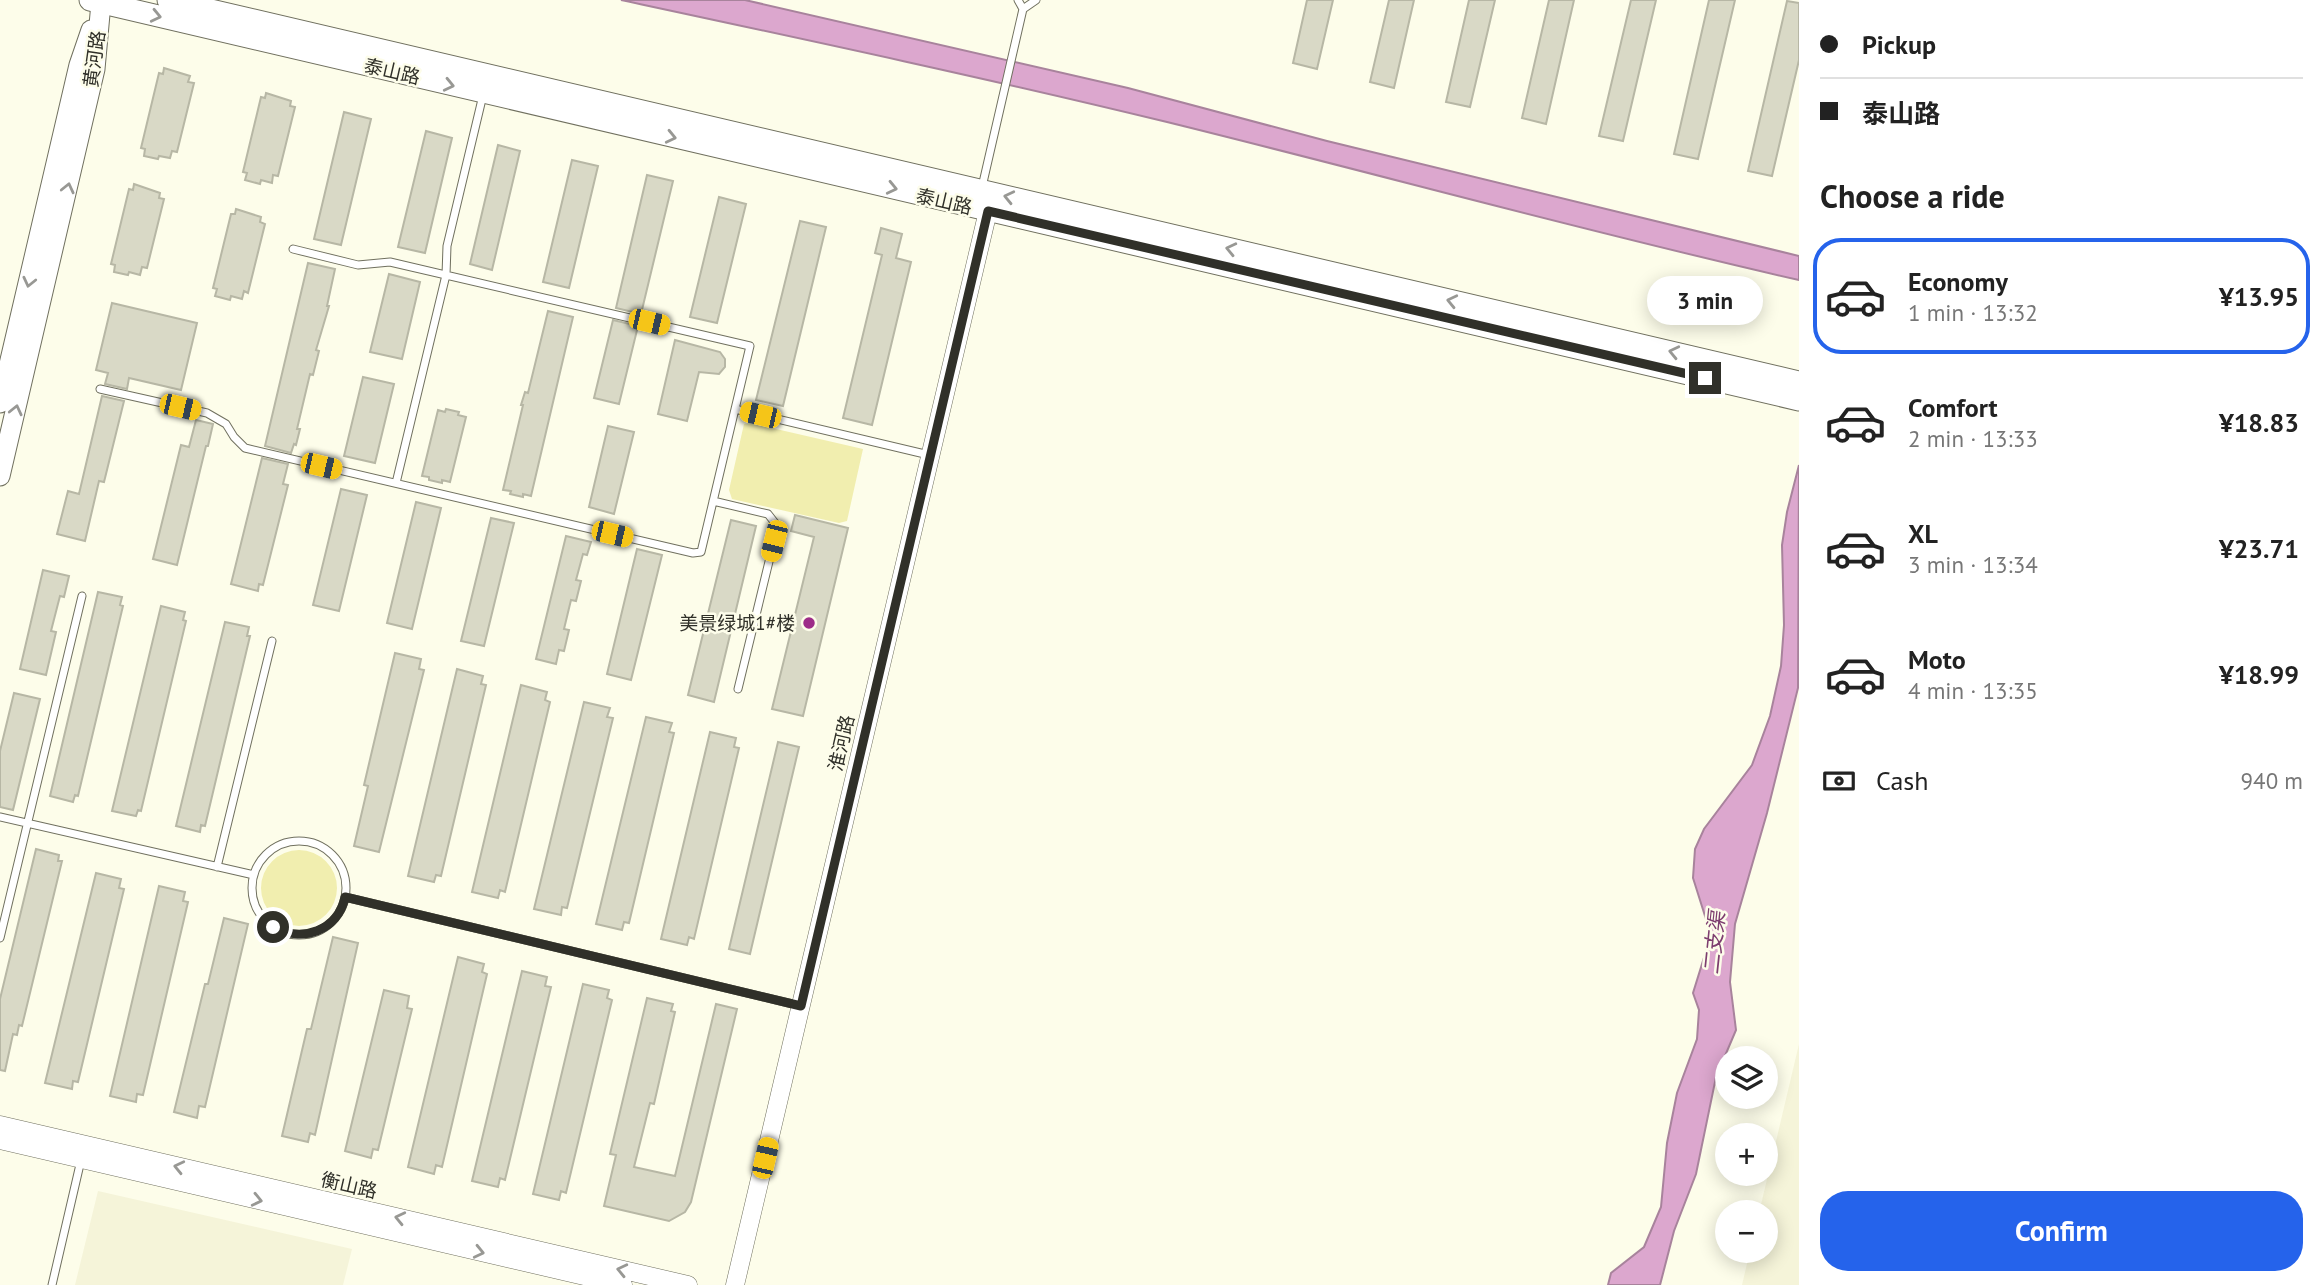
<!DOCTYPE html>
<html lang="en">
<head>
<meta charset="utf-8">
<style>
  :root { --surface:#fff; --page:#f2f2f2; --text:#222; --muted:#767676; --line:#e0e0e0; --accent:#2563eb }
  body { margin:0; font-family:"PT Sans","Noto Sans SC",sans-serif; background:var(--page); color:var(--text); height:100vh; display:flex; flex-direction:column; font-size:26px; white-space:nowrap }
  * { box-sizing:border-box; margin:0 }
  p { font-size:23px; color:var(--muted) }
  .icon { flex:none; width:38px; height:38px; fill:none; stroke:currentColor; stroke-width:2; stroke-linecap:round; stroke-linejoin:round }
  .map { position:relative; flex:1; overflow:hidden }
  .side { display:flex; flex-direction:column; background:var(--surface); width:525px }
  .side>* { flex:none }
  .top-card { display:grid; align-content:center; height:154px; padding:0 21px; background:var(--surface) }
  .buttons { position:absolute; left:1715px; top:1046px; display:grid; gap:14px }
  .buttons a { display:grid; place-items:center; width:63px; height:63px; border-radius:50%; background:var(--surface); box-shadow:0 4px 18px #0003; font-size:35px }
  .end { position:absolute; width:32px; height:32px; margin:-16px; border:9px solid #303029; background:#fff; box-shadow:0 0 0 4px #fff }
  .from { border-radius:50% }
  .bubble { position:absolute; height:49px; border-radius:24px; background:var(--surface); box-shadow:0 4px 18px #0003; font-size:23px; font-weight:700; line-height:49px; text-align:center }
  .car { position:absolute; width:21px; height:42px; margin:-21px -10px; border-radius:9px; box-shadow:0 0 5px 2px #0007; background:linear-gradient(#f5c518 24%,#345 0 40%,#f5c518 0 76%,#345 0 86%,#f5c518 0) }
  .top-card b { display:flex; align-items:center; gap:24px; height:66px; font-size:26px }
  .top-card b+b { border-top:2px solid var(--line) }
  .top-card i { width:18px; height:18px; background:var(--text) }
  ul { padding:0; list-style:none }
  li { display:flex; align-items:center; gap:21px; height:116px; margin:0 14px 10px; padding:0 7px; border:4px solid transparent; border-radius:28px }
  li div { flex:1 }
  li b { display:block; font-size:26px }
  li em { font-style:normal; font-weight:700 }
  li.active { border-color:var(--accent) }
  li>.icon { width:63px; height:63px; stroke-width:1.5 }
  h2 { padding:0 21px; font-size:32px; line-height:84px }
  .pay { display:flex; align-items:center; gap:18px; height:77px; padding:0 21px; font-size:26px }
  .pay p { margin-inline-start:auto }
  .primary-button { display:flex; gap:14px; margin-top:auto; padding:14px 21px }
  .primary-button a { flex:1; height:80px; border-radius:28px; background:var(--accent); color:#fff; font-size:28px; font-weight:700; line-height:80px; text-align:center }
  main { display:flex; flex:1; min-height:0 }
  .map>svg:first-child { display:block }
</style>
</head>
<body>
<main>
<div class="map">
<svg width="1799" height="1285" viewBox="0 0 1799 1285">
  <rect width="100%" height="100%" fill="#fdfdea"/>
  <path fill="#f5f4d9" d="M1799,1044V1285H1742L1750,1251H1766V1213H1759Z
    M98,1191L352,1249L343,1285H75Z"/>
  <path fill="#f1eeaf" d="M750,423L863,449L847,521L839,523L732,499L729,490L744,424Z
    M261 888a38 38 0 1 1 76 0a38 38 0 1 1-76 0Z"/>
  <path fill="#dca7ce" stroke="#a8839c" stroke-width="2" d="M621,0H745L1128,88L1327,141L1799,256V280C1587,232 1378,174 1167,122C986,78 803,39 621,0Z
    M1799,465L1798,688L1767,813L1735,924L1730,982L1736,1030L1716,1077L1696,1174L1674,1231L1660,1285H1608L1611,1273L1644,1247L1661,1207L1667,1143L1677,1093L1697,1039L1699,1010L1693,993L1711,935L1693,878L1695,849L1704,829L1752,765L1770,716L1781,666L1784,625L1782,545L1787,512Z"/>
  <path fill="#d9d9c6" stroke="#b7b7a5" stroke-width="2" d="M1307,0H1333L1317,69L1293,63Z
    M1389,0H1414L1394,88L1370,82Z
    M1469,0H1495L1470,107L1446,102Z
    M1549,0H1574L1546,124L1522,118Z
    M1631,0H1656L1623,141L1599,136Z
    M1709,0H1735L1698,159L1674,154Z
    M1787,1L1799,3V60L1772,176L1748,171Z
    M164,68L190,76L188,82L194,83L177,152L172,151L170,158L159,156L158,159L144,156L145,149L141,148L159,73L163,74Z
    M266,93L291,101L290,106L295,107L278,176L273,175L272,183L261,180L260,184L245,180L247,173L243,172L261,97L265,98Z
    M344,112L371,119L341,245L314,239Z
    M426,131L452,138L425,253L398,247Z
    M498,145L520,151L492,270L470,264Z
    M572,160L598,166L569,288L543,282Z
    M647,175L673,181L641,314L616,308Z
    M134,184L160,193L159,198L164,199L147,268L142,267L140,275L129,272L128,275L114,272L115,265L111,264L129,189L133,190Z
    M719,197L746,204L717,323L690,317Z
    M236,209L261,217L260,222L265,224L248,293L244,291L242,299L231,296L230,300L215,296L217,289L213,288L231,214H235Z
    M800,221L826,227L783,406L756,400Z
    M881,228L902,234L896,258L911,262L872,425L843,418L882,255L875,253Z
    M308,263L335,269L327,306H329L316,350L319,351L313,375L310,374L297,429H300L296,445L294,444L291,453L265,446Z
    M389,274L420,282L402,359L370,352Z
    M112,303L197,323L181,390L129,378L127,389L105,384L108,373L96,370Z
    M548,311L573,317L531,496L523,494V497L510,494L511,491L503,490L523,405H521L525,392L528,393Z
    M613,320L638,326L619,404L594,398Z
    M675,340L720,352L725,359V367L719,374L699,372L687,421L658,414Z
    M363,377L394,384L375,463L344,456Z
    M102,396L124,401L104,482L99,481L85,541L57,534L68,491L79,494Z
    M446,409L459,412L458,415L466,417L450,482L442,480V483L429,480V477L422,476L438,410L445,412Z
    M196,420L213,424L208,446H206L177,565L153,559L181,445L189,447Z
    M608,426L634,432L614,514L589,507Z
    M262,458L288,464L283,484L288,485L263,585L259,584L258,591L231,584Z
    M341,489L367,495L339,611L313,605Z
    M416,502L441,508L412,629L387,623Z
    M795,515L848,528L803,716L772,709L814,537L791,531Z
    M491,518L514,523L484,646L461,641Z
    M731,520L756,526L714,702L688,695Z
    M566,536L591,542L587,555L583,554L576,580L581,581L576,601L571,600L564,629L569,630L564,651L559,650L556,664L536,659Z
    M637,549L662,555L631,680L607,674Z
    M43,570L69,576L64,597L60,596L51,631L56,632L46,675L20,669Z
    M98,592L122,597L120,605L123,606L78,796L75,795L73,802L50,796Z
    M161,606L185,612L183,620L186,621L141,811L138,810L136,816L112,811Z
    M225,622L249,627L247,636H250L205,826L201,825L200,832L176,826Z
    M395,653L421,659L419,669L424,670L379,852L354,846L368,786L364,785Z
    M457,669L483,676L481,684L486,685L441,876L436,875L434,882L408,876Z
    M521,685L547,692L545,700L550,702L505,892L500,890L498,898L472,892Z
    M14,693L40,699L13,810L0,807V751Z
    M584,702L610,708L607,717L613,718L567,908L562,907L561,915L534,909Z
    M646,717L672,723L669,732L674,733L629,923L624,922L622,930L596,924Z
    M710,732L736,738L734,747L739,748L694,939L689,937L687,945L661,939Z
    M778,742L799,747L750,954L729,949Z
    M36,849L59,855L58,861H62L22,1026L19,1025L17,1035L13,1034L5,1071L0,1070V999Z
    M96,873L121,879L119,888L124,889L78,1082L73,1081L72,1089L45,1083Z
    M159,886L185,892L183,901L188,902L143,1095L137,1094L136,1102L110,1096Z
    M224,918L248,924L205,1107L199,1106L197,1118L174,1112L205,984H208Z
    M333,937L358,943L315,1135L310,1133L308,1142L282,1136L307,1029H311Z
    M458,957L484,964L482,972L487,974L442,1167L436,1165L434,1174L408,1167Z
    M522,971L547,977L545,986L551,987L505,1180L500,1178L498,1187L472,1181Z
    M583,984L609,990L607,998L612,1000L566,1193L561,1191L559,1200L533,1194Z
    M384,990L409,996L407,1008L412,1009L378,1150L373,1149L371,1158L345,1151Z
    M647,998L673,1004L671,1011L675,1012L654,1104L650,1103L634,1167L675,1176L716,1004L737,1009L691,1202L685,1212L669,1221L604,1206L616,1155L610,1154Z"/>
  <g fill="none" stroke-linecap="round" stroke-linejoin="round">
    <defs>
      <path id="service" d="M1023,9L1036,0
        M982,187L1023,9L1018,0
        M100,389L207,413L226,424L234,437L245,448L693,553L701,552L750,346L390,262L358,265L293,249
        M735,409L929,455
        M396,483L446,275L447,246L483,95
        M713,501L768,514L775,523L774,541L738,689
        M0,817L254,875
        M252 888a47 47 0 1 1 94 0a47 47 0 1 1-94 0Z
        M217,867L272,641
        M345,897L801,1006
        M0,938L82,596
        M52,1285L81,1160"/>
      <path id="tertiary" d="M0,1125L688,1285
        M0,1140L623,1285
        M735,1285L988,211"/>
      <path id="secondary" d="M0,403L79,65L91,30
        M0,476L95,69L101,3"/>
      <path id="primary" d="M90,0L1799,400
        M168,0L1799,382"/>
    </defs>
    <use href="#service" stroke="#70705f" stroke-width="9"/>
    <use href="#tertiary" stroke="#70705f" stroke-width="19"/>
    <use href="#secondary" stroke="#70705f" stroke-width="21"/>
    <use href="#primary" stroke="#70705f" stroke-width="23"/>
    <use href="#service" stroke="#fff" stroke-width="7"/>
    <use href="#tertiary" stroke="#fff" stroke-width="18"/>
    <use href="#secondary" stroke="#fff" stroke-width="19"/>
    <use href="#primary" stroke="#fff" stroke-width="21"/>
  </g>
  <defs><path id="oneway-chevron" d="M-2-3.5L2.5 0L-2 3.5" fill="none" stroke-width="1.6" stroke-linecap="round" stroke-linejoin="round" transform="scale(1.75)"/></defs>
  <g stroke="#989894">
    <use href="#oneway-chevron" transform="translate(156 16) rotate(13)"/>
    <use href="#oneway-chevron" transform="translate(449 85) rotate(13)"/>
    <use href="#oneway-chevron" transform="translate(671 137) rotate(13)"/>
    <use href="#oneway-chevron" transform="translate(68 188) rotate(-77)"/>
    <use href="#oneway-chevron" transform="translate(892 188) rotate(13)"/>
    <use href="#oneway-chevron" transform="translate(1009 197) rotate(-167)"/>
    <use href="#oneway-chevron" transform="translate(1231 249) rotate(-167)"/>
    <use href="#oneway-chevron" transform="translate(29 282) rotate(103)"/>
    <use href="#oneway-chevron" transform="translate(1452 301) rotate(-167)"/>
    <use href="#oneway-chevron" transform="translate(1674 352) rotate(-167)"/>
    <use href="#oneway-chevron" transform="translate(16 410) rotate(-77)"/>
    <use href="#oneway-chevron" transform="translate(179 1167) rotate(-167)"/>
    <use href="#oneway-chevron" transform="translate(257 1200) rotate(13)"/>
    <use href="#oneway-chevron" transform="translate(400 1218) rotate(-167)"/>
    <use href="#oneway-chevron" transform="translate(479 1252) rotate(13)"/>
    <use href="#oneway-chevron" transform="translate(622 1270) rotate(-167)"/>
  </g>
  <g fill="none" stroke-linecap="round" stroke-linejoin="round">
    <path stroke="#303029" stroke-width="9" d="M273,927C302,943 338,931 345,897L801,1006L988,211L1705,378"/>
  </g>
  <circle fill="#9d2c89" stroke="#fdfdea" stroke-width="2.5" cx="809" cy="623" r="7"/>
  <g text-anchor="middle" dominant-baseline="central" stroke-width="5" stroke-linejoin="round" paint-order="stroke">
    <g font-size="19" fill="#303029" stroke="#fdfdea">
      <text transform="translate(94 59) rotate(-82)">黄河路</text>
      <text transform="translate(392 71) rotate(13)">泰山路</text>
      <text transform="translate(944 201) rotate(13)">泰山路</text>
      <text transform="translate(841 743) rotate(-77)">淮河路</text>
      <text transform="translate(349 1185) rotate(13)">衡山路</text>
    </g>
    <g font-size="19" fill="#303029" stroke="#fdfdea" text-anchor="end">
      <text x="795" y="623">美景绿城1#楼</text>
    </g>
    <g font-size="21" font-style="italic" fill="#7d3d6f" stroke="#fdfdea">
      <text transform="translate(1714 943) rotate(-84)">二支渠</text>
    </g>
  </g>
</svg>
<div class="buttons">
<a><svg class="icon" aria-label="layers" viewBox="0 0 24 24"><path d="M12 4l9 5-9 5-9-5zM3 14l9 5 9-5"/></svg></a>
<a>+</a>
<a>−</a>
</div>
<i class="end from" style="left:273px;top:927px"></i>
<i class="end" style="left:1705px;top:378px"></i>
<div class="bubble" style="left:1647px;top:276px;width:116px">3 min</div>
<i class="car" style="left:649px;top:322px;rotate:103deg"></i>
<i class="car" style="left:180px;top:407px;rotate:103deg"></i>
<i class="car" style="left:760px;top:415px;rotate:283deg"></i>
<i class="car" style="left:321px;top:466px;rotate:103deg"></i>
<i class="car" style="left:612px;top:534px;rotate:103deg"></i>
<i class="car" style="left:774px;top:541px;rotate:194deg"></i>
<i class="car" style="left:765px;top:1158px;rotate:13deg"></i>
</div>
<section class="side">
<div class="top-card">
<b><i class="from"></i>Pickup</b>
<b><i></i>泰山路</b>
</div>
<h2>Choose a ride</h2>
<ul>
<li class="active"><svg class="icon" aria-label="car" viewBox="0 0 24 24"><path d="M5 17H2v-5l4-1 3-4h7l3 4 3 1v5h-3M9 17h6M6 11h13"/><circle cx="7" cy="17" r="2"/><circle cx="17" cy="17" r="2"/></svg><div><b>Economy</b><p>1 min · 13:32</p></div><em>¥13.95</em></li>
<li><svg class="icon" aria-label="car" viewBox="0 0 24 24"><path d="M5 17H2v-5l4-1 3-4h7l3 4 3 1v5h-3M9 17h6M6 11h13"/><circle cx="7" cy="17" r="2"/><circle cx="17" cy="17" r="2"/></svg><div><b>Comfort</b><p>2 min · 13:33</p></div><em>¥18.83</em></li>
<li><svg class="icon" aria-label="car" viewBox="0 0 24 24"><path d="M5 17H2v-5l4-1 3-4h7l3 4 3 1v5h-3M9 17h6M6 11h13"/><circle cx="7" cy="17" r="2"/><circle cx="17" cy="17" r="2"/></svg><div><b>XL</b><p>3 min · 13:34</p></div><em>¥23.71</em></li>
<li><svg class="icon" aria-label="car" viewBox="0 0 24 24"><path d="M5 17H2v-5l4-1 3-4h7l3 4 3 1v5h-3M9 17h6M6 11h13"/><circle cx="7" cy="17" r="2"/><circle cx="17" cy="17" r="2"/></svg><div><b>Moto</b><p>4 min · 13:35</p></div><em>¥18.99</em></li>
</ul>
<div class="pay"><svg class="icon" aria-label="cash" viewBox="0 0 24 24"><path d="M3 7h18v10H3z"/><circle cx="12" cy="12" r="2"/></svg>Cash<p>940 m</p></div>
<div class="primary-button"><a>Confirm</a></div>
</section>
</main>
</body>
</html>
